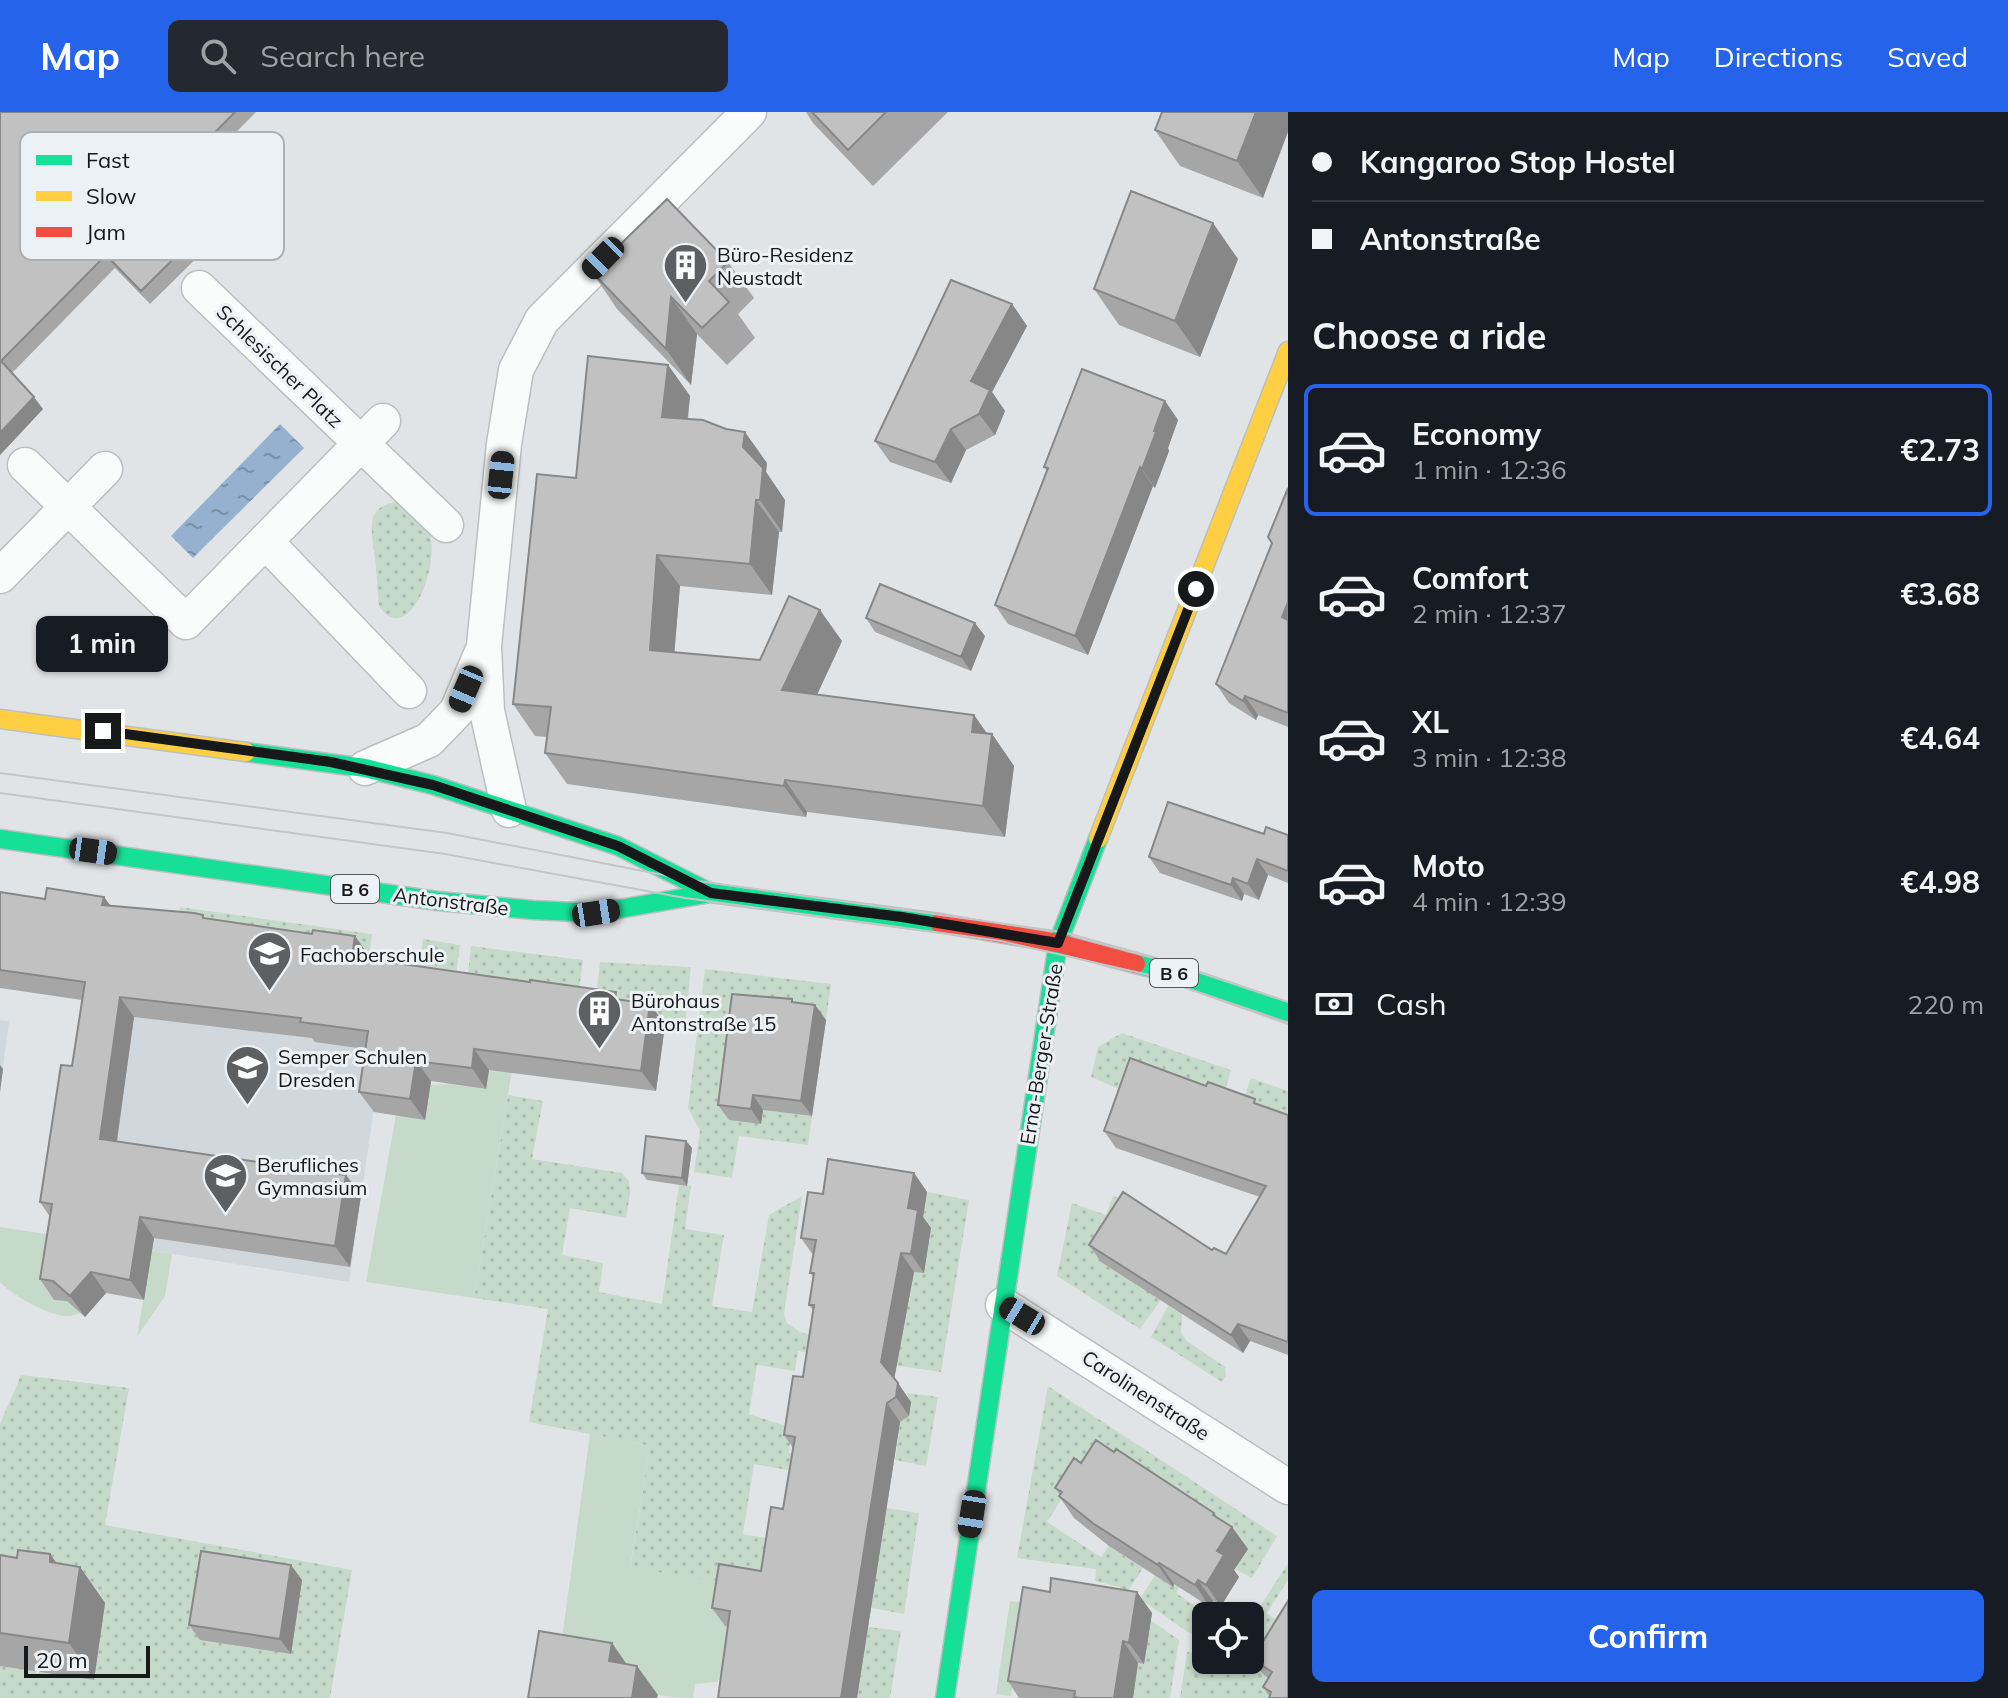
<!DOCTYPE html>
<html lang="en">
<head>
<meta charset="utf-8">
<style>
  :root { --surface:#171b24; --page:#242831; --text:#f1f3f6; --muted:#9ea1a6; --line:#363941; --accent:#2563eb }
  body { margin:0; font-family:Mulish,sans-serif; background:var(--page); color:var(--text); height:100vh; display:flex; flex-direction:column; font-size:30px; white-space:nowrap }
  * { box-sizing:border-box; margin:0 }
  p { font-size:26px; color:var(--muted) }
  .icon { flex:none; width:44px; height:44px; fill:none; stroke:currentColor; stroke-width:2; stroke-linecap:round; stroke-linejoin:round }
  .map { position:relative; flex:1; overflow:hidden }
  .side { display:flex; flex-direction:column; background:var(--surface); width:720px }
  .side>* { flex:none }
  .hud { display:grid; align-content:center; height:176px; padding:0 24px; background:var(--surface) }
  .fabs { position:absolute; left:1192px; top:1490px; display:grid; gap:16px }
  .fabs a { display:grid; place-items:center; width:72px; height:72px; border-radius:12px; background:var(--surface); box-shadow:0 2px 6px #0004; font-size:40px }
  .scale { position:absolute; left:24px; bottom:20px; width:126px; box-sizing:border-box; padding-left:8px; border:4px solid #161819; border-top:0; font-size:22px; line-height:28px; white-space:nowrap; color:#161819; -webkit-text-stroke:6px #ecf1f5; paint-order:stroke }
  .end { position:absolute; width:36px; height:36px; margin:-18px; border:10px solid #161819; background:#fff; box-shadow:0 0 0 4px #fff }
  .from { border-radius:50% }
  .bubble { position:absolute; height:56px; border-radius:12px; background:var(--surface); box-shadow:0 2px 6px #0004; font-size:26px; font-weight:700; line-height:56px; text-align:center }
  .car { position:absolute; width:24px; height:48px; margin:-24px -12px; border-radius:10px; box-shadow:0 0 6px 2px #0007; background:linear-gradient(#222 24%,#8ab4d8 0 40%,#222 0 76%,#8ab4d8 0 86%,#222 0) }
  .hud b { display:flex; align-items:center; gap:28px; height:76px; font-size:30px }
  .hud b+b { border-top:2px solid var(--line) }
  .hud i { width:20px; height:20px; background:var(--text) }
  ul { padding:0; list-style:none }
  li { display:flex; align-items:center; gap:24px; height:132px; margin:0 16px 12px; padding:0 8px; border:4px solid transparent; border-radius:12px }
  li div { flex:1 }
  li b { display:block; font-size:30px }
  li em { font-style:normal; font-weight:700 }
  li.current { border-color:var(--accent) }
  li>.icon { width:72px; height:72px; stroke-width:1.5 }
  h2 { padding:0 24px; font-size:36px; line-height:96px }
  .pay { display:flex; align-items:center; gap:20px; height:88px; padding:0 24px; font-size:30px }
  .pay p { margin-inline-start:auto }
  .primary-button { display:flex; gap:16px; margin-top:auto; padding:16px 24px }
  .primary-button a { flex:1; height:92px; border-radius:12px; background:var(--accent); color:#fff; font-size:32px; font-weight:700; line-height:92px; text-align:center }
  header { display:flex; align-items:center; gap:48px; box-sizing:border-box; height:112px; padding:0 40px; background:var(--accent); color:#fff }
  header strong { font-size:38px }
  nav { display:flex; gap:44px; margin-inline-start:auto; font-size:28px }
  .search { width:560px; height:72px; background:var(--page); display:flex; align-items:center; gap:20px; box-sizing:border-box; padding:0 28px; border-radius:12px; color:var(--muted); font-size:30px }
  main { display:flex; flex:1; min-height:0 }
  .map>svg:first-child { display:block }
</style>
</head>
<body>
<header>
<strong>Map</strong>
<div class="search"><svg class="icon" aria-label="search" viewBox="0 0 24 24"><circle cx="10" cy="10" r="6"/><path d="M15 15l6 6"/></svg>Search here</div>
<nav><a>Map</a><a>Directions</a><a>Saved</a></nav>
</header>
<main>
<div class="map">
<svg width="1288" height="1586" viewBox="0 0 1288 1586">
  <defs>
    <pattern id="grass-dots" width="8" height="8" patternUnits="userSpaceOnUse" patternTransform="scale(2)"><rect width="8" height="8" fill="#c6dac9"/><path d="M2 2h.1M6 6h.1" fill="none" stroke="#a9baac" stroke-width="1.8" stroke-linecap="round"/></pattern>
    <pattern id="water-ripples" width="26" height="14" patternUnits="userSpaceOnUse" patternTransform="scale(2)"><rect width="26" height="14" fill="#96b1d0"/><path d="M2 4q2-2 4 0t4 0M15 11q2-2 4 0t4 0" fill="none" stroke="#798fa8"/></pattern>
  </defs>
  <rect width="100%" height="100%" fill="#e1e4e6"/>
  <path fill="#d0d8dd" d="M146,820L369,844L399,852L379,961L349,1170L98,1130L123,986Z
    M0,908L9,909L0,980Z"/>
  <path fill="url(#grass-dots)" d="M402,389C410,395 421,402 426,410C446,448 408,539 379,494C377,478 377,463 375,448C372,418 362,393 402,389Z
    M180,795L372,822L369,844L176,818Z
    M423,827L460,833L455,871L419,855Z
    M471,834L583,848L577,893L518,907L511,964L489,958L499,884L467,872Z
    M600,850L691,855L685,916L595,896Z
    M705,857L831,872L826,908L764,897L761,1012L763,998L812,1004L808,1033L739,1024L732,1066L694,1060L700,1019L688,996Z
    M1122,921L1231,958L1222,988L1135,984L1091,965L1098,935Z
    M1251,966L1288,979V1016L1241,995Z
    M508,983L543,989L532,1047L622,1061L629,1069L630,1082L626,1106L570,1096L562,1143L603,1151L599,1180L662,1192L679,1072L691,1074L685,1117L724,1123L712,1194L752,1200L769,1103L802,1084L784,1202L787,1211L802,1221L882,1233L907,1192H909L914,1160L924,1161L931,1117L921,1115L927,1080L969,1088L941,1260L798,1239L795,1259L757,1253L749,1302L792,1316L789,1341L806,1343L828,1365L754,1352L743,1422L793,1431L886,1396L919,1401L904,1502L776,1478L630,1457L650,1334L529,1310L548,1197L474,1186Z
    M1113,1084L1134,1090L1161,1188L1140,1217L1057,1164L1072,1091L1106,1103Z
    M1185,1163L1181,1220L1187,1229L1225,1255L1226,1264L1222,1270L1151,1225Z
    M21,1263L129,1276L105,1413L352,1458L330,1586H0V1312Z
    M1048,1274L1277,1424L1252,1466L1235,1457L1247,1437L1078,1361L1047,1410L1101,1445L1109,1434L1143,1456L1127,1480L1119,1475L1095,1469L1096,1457L1017,1446Z
    M906,1281L938,1285L926,1354L895,1348L900,1310L909,1303L911,1290Z
    M1288,1451V1468L1267,1501L1280,1511L1282,1575L1276,1586H1180L1187,1540L1201,1542L1206,1529V1548H1250V1510Z
    M1155,1463L1179,1475L1176,1481L1205,1501L1191,1522L1140,1487Z
    M1115,1484L1179,1528L1170,1586H1133L1138,1551L1143,1552Z
    M868,1515L901,1519L890,1586H857Z"/>
  <path fill="#c6dac9" d="M489,958L511,964L474,1186L366,1170L396,1003L425,1007L427,973L450,972L485,977Z
    M0,1115L172,1142L165,1184L137,1225L150,1148L71,1190L84,1200C80,1201 76,1203 71,1204C54,1207 11,1183 0,1170Z
    M590,1322L650,1334L630,1456L732,1471L725,1514L739,1517L732,1557L716,1570L695,1572L693,1586C642,1586 604,1567 559,1548Z
    M1010,1489L1024,1491L1011,1584L996,1582Z"/>
  <path fill="url(#water-ripples)" d="M280,312L304,336L193,446L171,424Z"/>
  <g fill="none" stroke-linecap="round" stroke-linejoin="round">
    <defs>
      <path id="street" d="M199,176L446,413
        M25,353L186,510L383,309
        M265,429L409,579
        M0,464L105,357
        M365,656L429,628L457,599L481,542
        M509,698L487,599L484,534L504,332L516,258L542,208L749,0
        M1003,1193L1288,1375"/>
      <path id="fast" d="M246,640L365,656L433,673L618,734L711,781L939,811
        M0,727L438,789L533,798L596,801L711,781
        M1136,852L1182,864L1288,900
        M945,1586L1058,831L1098,727"/>
      <path id="slow" d="M0,607L246,640
        M1098,727L1288,239"/>
      <path id="jam" d="M939,811L1058,831L1136,852"/>
    </defs>
    <use href="#street" stroke="#bcbfc0" stroke-width="37"/>
    <use href="#fast" stroke="#bcbfc0" stroke-width="21"/>
    <use href="#slow" stroke="#bcbfc0" stroke-width="21"/>
    <use href="#jam" stroke="#bcbfc0" stroke-width="21"/>
    <use href="#street" stroke="#fafbfb" stroke-width="34"/>
    <use href="#fast" stroke="#16e098" stroke-width="18"/>
    <use href="#slow" stroke="#ffcf43" stroke-width="18"/>
    <use href="#jam" stroke="#f24e42" stroke-width="18"/>
    <path stroke="#c5c5c6" stroke-width="2" d="M0,661L447,721L684,767L1063,820L1153,845L1288,890
      M0,681L445,742L685,786L1001,829L1149,863L1288,912"/>
  </g>
  <path fill="#a6a6a6" d="M0,0H256L181,76L214,107L223,120L150,192L115,156L12,261L43,297L0,343Z
    M806,0H948L873,74L813,11Z
    M1288,0L1263,86L1180,54L1155,18Z
    M1238,147L1200,245L1119,213L1094,177Z
    M728,150L754,186L738,202L755,226L727,253L697,222L691,273L617,197L592,160Z
    M1012,192L1027,214L992,280L1005,299L995,323L966,338L951,371L890,350L875,329Z
    M668,253L690,284L688,307L767,351L766,360L785,388L782,420H779L772,483L680,474L674,540L760,548L842,529L817,583L974,603L987,622H992L1014,654L1005,725L807,700L806,705L567,672L545,641L547,625L535,624L513,592L576,366Z
    M1165,289L1178,308L1168,336L1169,339L1155,376L1153,374L1088,543L1008,512L995,493L1047,359L1044,355Z
    M1288,376V615L1258,603L1256,608L1229,591L1216,572L1272,431Z
    M866,506L985,524L971,559L875,520Z
    M1264,722L1288,723V771L1268,763L1259,788L1244,782L1242,789L1160,761L1149,745Z
    M0,780L45,787L104,785L110,793L312,822L355,824L369,844L368,847L650,892L665,913L656,979L489,958L486,977L431,969L425,1008L374,1000L359,980L365,937L315,930L312,926L134,905L117,1030L346,1063L361,1083L350,1155L154,1126L144,1188L106,1181L85,1205L67,1189L54,1188L40,1167L50,1105L40,1090L72,954L82,888L0,876Z
    M794,890L815,893L826,908L812,1004L763,998L761,1012L729,1008L718,993Z
    M1260,993L1288,1003V1243L1250,1229L1243,1241L1101,1150L1089,1133L1212,1138L1226,1142L1260,1085L1116,1036L1104,1019Z
    M686,1029L692,1036L687,1074L647,1068L642,1061Z
    M914,1061L927,1080L923,1105L931,1116L924,1161L914,1160L894,1267L911,1290L909,1304L900,1310L857,1586H718L728,1515L725,1514L712,1496L761,1459L783,1397L793,1336L784,1323L803,1265L813,1198L809,1193L814,1165L810,1161L813,1143L801,1126L823,1082Z
    M1081,1351L1214,1401L1219,1407L1232,1415L1248,1437L1234,1458L1239,1465L1221,1494L1213,1489L1210,1495L1174,1472L1173,1475L1109,1434L1074,1406L1059,1384L1060,1383L1055,1376Z
    M0,1443L80,1455L105,1491L94,1568L0,1554Z
    M302,1468L291,1542L200,1528L189,1513Z
    M1050,1480H1137L1152,1501L1144,1552L1138,1551L1133,1586H1019L1008,1569Z
    M1288,1489L1270,1585L1263,1575L1268,1566L1263,1562L1252,1547Z"/>
  <path fill="#878787" d="M1256,0H1288V20L1263,86L1237,49Z
    M1213,111L1238,147L1200,245L1175,209Z
    M671,185L697,222L691,273L666,237Z
    M1012,192L1027,214L992,280L1005,299L995,323L979,302L971,269Z
    M668,253L690,284L684,337L662,305Z
    M34,285L43,297L0,343V321Z
    M1165,289L1178,308L1168,336L1169,339L1155,376L1142,357L1154,319Z
    M951,317L966,338L951,371L935,350Z
    M745,320L767,351L766,360L785,388L782,420L760,388L743,335Z
    M1140,355L1153,374L1088,543L1075,524Z
    M756,388L779,420L772,483L750,452Z
    M657,443L680,474L672,569L650,538Z
    M1288,490V514L1282,505Z
    M820,498L842,529L804,610L782,578Z
    M975,511L985,524L971,559L961,545Z
    M1245,584L1258,603L1256,608L1243,589Z
    M974,603L991,627L992,622L1014,654L1005,725L983,694L972,620Z
    M785,668L807,700L806,705L784,674Z
    M1257,747L1268,763L1259,788L1248,772Z
    M1233,766L1244,782L1242,789L1231,773Z
    M104,785L118,805L102,793Z
    M355,824L369,844L366,865L352,845Z
    M120,885L134,905L114,1048L100,1027Z
    M650,892L665,913L656,979L641,959Z
    M815,893L826,908L812,1004L801,989Z
    M474,937L489,958L486,977L472,956Z
    M416,949L431,969L425,1008L410,987Z
    M0,953L3,957L0,980Z
    M753,983L763,998L761,1012L751,997Z
    M686,1029L692,1036L687,1074L682,1066Z
    M914,1061L927,1080L923,1105L931,1116L924,1161L911,1142L908,1096Z
    M346,1063L361,1083L350,1155L335,1134Z
    M140,1105L154,1126L144,1188L130,1168Z
    M901,1141L914,1160L894,1268L881,1250Z
    M91,1160L106,1181L85,1205L70,1184Z
    M1238,1212L1250,1229L1243,1241L1231,1223Z
    M898,1271L911,1290L909,1304L896,1285Z
    M887,1291L900,1310L857,1586H841Z
    M1214,1401L1229,1421L1232,1415L1248,1437L1234,1458L1239,1465L1221,1494L1206,1473L1217,1439L1213,1403Z
    M50,1442L76,1478L50,1450Z
    M1159,1451L1174,1472L1173,1475L1158,1453Z
    M291,1453L302,1468L291,1542L280,1527Z
    M80,1455L105,1491L94,1568L69,1531Z
    M1198,1468L1213,1489L1210,1495L1195,1473Z
    M1137,1480L1152,1501L1144,1552L1129,1531Z
    M1123,1529L1138,1551L1133,1586H1114Z
    M612,1531L632,1560L609,1549Z
    M637,1554L658,1583L657,1586H632Z"/>
  <path fill="#c1c1c1" stroke="#878787" stroke-width="2" d="M0,0H235L170,66L214,107L141,179L106,143L1,249L34,285L0,321Z
    M812,0H886L848,38Z
    M1162,0H1256L1237,49L1155,18Z
    M1131,79L1213,111L1175,209L1094,177Z
    M667,87L728,150L709,169L729,190L702,216L671,185L666,237L592,160Z
    M951,168L1012,192L971,269L990,278L979,302L951,317L935,350L875,329Z
    M588,244L668,253L662,305L703,308L726,317L745,320L743,335L763,356L760,388H756L750,452L657,443L650,538L760,548L789,484L820,498L782,578L974,603L972,620L992,622L983,694L785,668L784,674L545,641L551,595L513,592L537,362L576,366Z
    M1082,257L1165,289L1154,319L1156,320L1142,357L1140,355L1075,524L995,493L1048,356L1044,355Z
    M1288,376V490L1282,505L1288,508V601L1245,584L1243,589L1216,572L1272,431L1268,425Z
    M880,472L975,511L961,545L866,506Z
    M1168,690L1264,722L1266,715L1288,723V759L1257,747L1248,772L1233,766L1231,773L1149,745Z
    M47,776L104,785L102,793L194,801L203,803V806L312,822L313,818L355,824L352,845L530,870V868L616,880L615,887L650,892L641,959L474,937L472,956L416,949L410,987L359,980L368,919L300,910L301,906L120,885L100,1027L346,1063L335,1134L140,1105L130,1168L91,1160L70,1184L53,1169L40,1167L52,1092L40,1090L61,953L72,954L85,870L0,858V780L45,787Z
    M732,882L792,887V890L815,893L801,989L753,983L751,997L718,993Z
    M1130,946L1206,974L1208,970L1255,987L1254,991L1288,1003V1230L1238,1212L1231,1223L1089,1133L1123,1080L1212,1138L1214,1136L1226,1142L1266,1074L1104,1019Z
    M646,1024L686,1029L682,1066L642,1061Z
    M828,1047L914,1061L908,1096L918,1098L911,1142L901,1141L881,1250L898,1271L896,1285L887,1291L841,1586H718L730,1499L712,1496L719,1452L761,1459L771,1395L783,1397L795,1325L784,1323L793,1264L803,1265L814,1193H809L814,1161H810L816,1128L801,1126L808,1080L823,1082Z
    M1096,1328L1114,1340L1116,1337L1214,1401L1213,1403L1232,1415L1217,1439L1224,1443L1206,1473L1198,1468L1195,1473L1159,1451L1158,1453L1094,1412L1059,1384L1062,1380L1055,1376L1074,1346L1081,1351Z
    M18,1438L50,1442V1450L80,1455L69,1531L0,1521V1443L17,1446Z
    M201,1439L291,1453L280,1527L189,1513Z
    M1051,1466L1137,1480L1129,1531L1123,1529L1114,1586H1080L1074,1585L1075,1579L1008,1569L1023,1475L1050,1480Z
    M1288,1489V1586H1269L1271,1580L1263,1575L1272,1560L1252,1547Z
    M539,1519L612,1531L609,1549L637,1554L632,1586H528Z"/>
  <g fill="none" stroke-linecap="round" stroke-linejoin="round">
    <path stroke="#161819" stroke-width="10" d="M103,619L331,650L433,673L618,734L711,781L902,805L1058,831L1196,477"/>
  </g>
  <defs>
    <symbol id="building-pin" viewBox="-11 -11 22 30"><path d="M0 17L-7.5 6A9.5 9.5 0 1 1 7.5 6Z" fill="#5d5f61" stroke="#ecf1f5"/><path d="M-4-6H4V6H1V3H-1V6H-4ZM-2.5-4.3h1.7v1.8h-1.7ZM.8-4.3h1.7v1.8H.8ZM-2.5-1h1.7V.8h-1.7ZM.8-1h1.7V.8H.8Z" fill="#fff"/></symbol>
    <symbol id="school-pin" viewBox="-11 -11 22 30"><path d="M0 17L-7.5 6A9.5 9.5 0 1 1 7.5 6Z" fill="#5d5f61" stroke="#ecf1f5"/><path d="M0-5L7-2L0 1L-7-2ZM-4 1L0 2.5L4 1V4Q0 6-4 4Z" fill="#fff"/></symbol>
  </defs>
  <g fill-rule="evenodd">
    <use href="#building-pin" x="660" y="128" width="51" height="69"/>
    <use href="#school-pin" x="244" y="816" width="51" height="69"/>
    <use href="#building-pin" x="574" y="874" width="51" height="69"/>
    <use href="#school-pin" x="222" y="930" width="51" height="69"/>
    <use href="#school-pin" x="200" y="1038" width="51" height="69"/>
  </g>
  <g text-anchor="middle" dominant-baseline="central" stroke-width="6" stroke-linejoin="round" paint-order="stroke">
    <g fill="#ecf1f5" stroke="#56595b" stroke-width="2">
      <rect x="331" y="763" width="48" height="28" rx="6"/>
      <rect x="1150" y="847" width="48" height="28" rx="6"/>
    </g>
    <g font-size="18" font-weight="bold" fill="#161819">
      <text x="355" y="777">B 6</text>
      <text x="1174" y="861">B 6</text>
    </g>
    <g font-size="20" fill="#161819" stroke="#ecf1f5" text-anchor="start">
      <text x="717" y="142">Büro-Residenz<tspan x="717" dy="23">Neustadt</tspan></text>
      <text x="300" y="842">Fachoberschule</text>
      <text x="631" y="888">Bürohaus<tspan x="631" dy="23">Antonstraße 15</tspan></text>
      <text x="278" y="944">Semper Schulen<tspan x="278" dy="23">Dresden</tspan></text>
      <text x="257" y="1052">Berufliches<tspan x="257" dy="23">Gymnasium</tspan></text>
    </g>
    <g font-size="20" fill="#161819" stroke="#ecf1f5">
      <text transform="translate(280 254) rotate(44)">Schlesischer Platz</text>
      <text transform="translate(451 789) rotate(7)">Antonstraße</text>
      <text transform="translate(1041 942) rotate(-81)">Erna-Berger-Straße</text>
      <text transform="translate(1146 1283) rotate(33)">Carolinenstraße</text>
    </g>
  </g>
  <rect x="20" y="20" width="264" height="128" rx="12" fill="#ecf1f5" stroke="#acb0b3" stroke-width="2"/>
  <rect x="36" y="43" width="36" height="10" fill="#16e098"/>
  <rect x="36" y="79" width="36" height="10" fill="#ffcf43"/>
  <rect x="36" y="115" width="36" height="10" fill="#f24e42"/>
  <g font-size="22" fill="#161819">
    <text x="86" y="56">Fast</text>
    <text x="86" y="92">Slow</text>
    <text x="86" y="128">Jam</text>
  </g>
</svg>
<div class="fabs">
<a><svg class="icon" aria-label="locate" viewBox="0 0 24 24"><circle cx="12" cy="12" r="6"/><path d="M12 2v4M12 18v4M2 12h4M18 12h4"/></svg></a>
</div>
<div class="scale">20 m</div>
<i class="end from" style="left:1196px;top:477px"></i>
<i class="end" style="left:103px;top:619px"></i>
<div class="bubble" style="left:36px;top:504px;width:132px">1 min</div>
<i class="car" style="left:603px;top:146px;rotate:225deg"></i>
<i class="car" style="left:501px;top:363px;rotate:6deg"></i>
<i class="car" style="left:466px;top:577px;rotate:203deg"></i>
<i class="car" style="left:93px;top:739px;rotate:98deg"></i>
<i class="car" style="left:596px;top:801px;rotate:81deg"></i>
<i class="car" style="left:1022px;top:1204px;rotate:301deg"></i>
<i class="car" style="left:972px;top:1402px;rotate:189deg"></i>
</div>
<section class="side">
<div class="hud">
<b><i class="from"></i>Kangaroo Stop Hostel</b>
<b><i></i>Antonstraße</b>
</div>
<h2>Choose a ride</h2>
<ul>
<li class="current"><svg class="icon" aria-label="car" viewBox="0 0 24 24"><path d="M5 17H2v-5l4-1 3-4h7l3 4 3 1v5h-3M9 17h6M6 11h13"/><circle cx="7" cy="17" r="2"/><circle cx="17" cy="17" r="2"/></svg><div><b>Economy</b><p>1 min · 12:36</p></div><em>€2.73</em></li>
<li><svg class="icon" aria-label="car" viewBox="0 0 24 24"><path d="M5 17H2v-5l4-1 3-4h7l3 4 3 1v5h-3M9 17h6M6 11h13"/><circle cx="7" cy="17" r="2"/><circle cx="17" cy="17" r="2"/></svg><div><b>Comfort</b><p>2 min · 12:37</p></div><em>€3.68</em></li>
<li><svg class="icon" aria-label="car" viewBox="0 0 24 24"><path d="M5 17H2v-5l4-1 3-4h7l3 4 3 1v5h-3M9 17h6M6 11h13"/><circle cx="7" cy="17" r="2"/><circle cx="17" cy="17" r="2"/></svg><div><b>XL</b><p>3 min · 12:38</p></div><em>€4.64</em></li>
<li><svg class="icon" aria-label="car" viewBox="0 0 24 24"><path d="M5 17H2v-5l4-1 3-4h7l3 4 3 1v5h-3M9 17h6M6 11h13"/><circle cx="7" cy="17" r="2"/><circle cx="17" cy="17" r="2"/></svg><div><b>Moto</b><p>4 min · 12:39</p></div><em>€4.98</em></li>
</ul>
<div class="pay"><svg class="icon" aria-label="cash" viewBox="0 0 24 24"><path d="M3 7h18v10H3z"/><circle cx="12" cy="12" r="2"/></svg>Cash<p>220 m</p></div>
<div class="primary-button"><a>Confirm</a></div>
</section>
</main>
</body>
</html>
